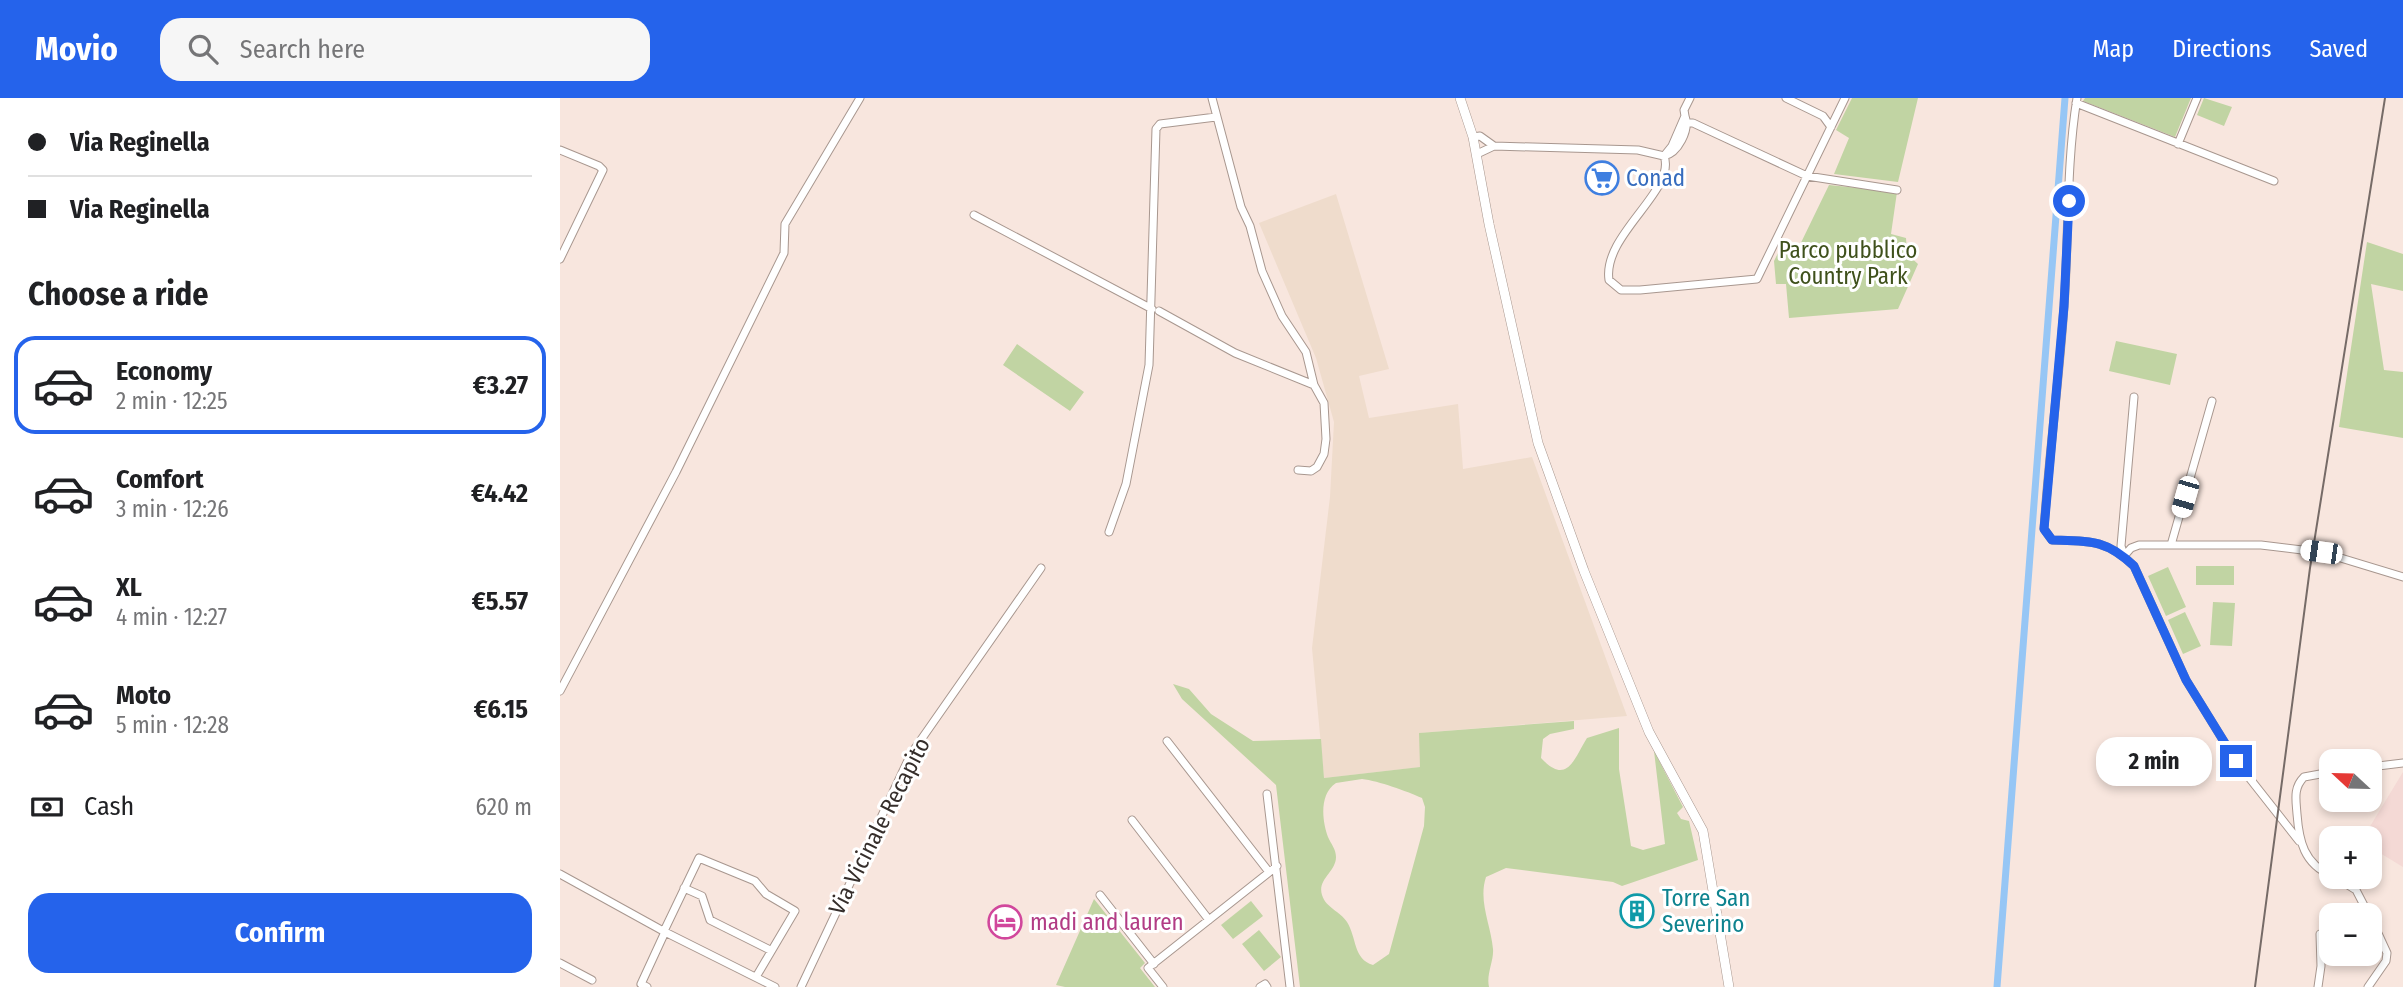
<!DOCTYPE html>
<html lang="en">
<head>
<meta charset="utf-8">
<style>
  :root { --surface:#fff; --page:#f6f6f6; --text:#202124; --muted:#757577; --line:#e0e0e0; --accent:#2563eb }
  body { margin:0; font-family:"Fira Sans Condensed",sans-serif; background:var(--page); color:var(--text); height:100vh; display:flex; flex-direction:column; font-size:26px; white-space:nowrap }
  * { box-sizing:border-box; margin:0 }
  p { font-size:23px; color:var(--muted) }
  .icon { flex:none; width:38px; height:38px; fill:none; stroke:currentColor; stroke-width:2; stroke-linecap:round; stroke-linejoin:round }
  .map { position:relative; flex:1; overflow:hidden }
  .drawer { display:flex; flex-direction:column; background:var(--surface); width:560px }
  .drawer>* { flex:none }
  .top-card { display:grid; align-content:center; height:154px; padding:0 28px; background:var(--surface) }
  .needle { width:46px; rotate:292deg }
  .controls { position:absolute; left:1759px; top:651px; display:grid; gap:14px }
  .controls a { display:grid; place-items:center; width:63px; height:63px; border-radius:14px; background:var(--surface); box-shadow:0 4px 10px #0003; font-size:35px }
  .end { position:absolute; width:32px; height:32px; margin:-16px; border:9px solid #2563eb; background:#fff; box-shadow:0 0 0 4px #fff }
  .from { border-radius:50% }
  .bubble { position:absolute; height:49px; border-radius:21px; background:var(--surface); box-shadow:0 4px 10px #0003; font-size:23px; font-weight:700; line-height:49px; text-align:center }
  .car { position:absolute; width:21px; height:42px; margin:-21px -10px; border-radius:9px; box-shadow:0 0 5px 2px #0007; background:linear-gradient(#fff 24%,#345 0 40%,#fff 0 76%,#345 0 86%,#fff 0) }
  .top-card b { display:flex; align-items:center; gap:24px; height:66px; font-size:26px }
  .top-card b+b { border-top:2px solid var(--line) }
  .top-card i { width:18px; height:18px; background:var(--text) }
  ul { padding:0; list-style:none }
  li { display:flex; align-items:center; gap:21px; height:98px; margin:0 14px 10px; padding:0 14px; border:4px solid transparent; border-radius:21px }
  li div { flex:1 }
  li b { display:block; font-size:26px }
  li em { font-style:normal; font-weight:700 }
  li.selected { border-color:var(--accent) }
  li>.icon { width:63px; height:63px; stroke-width:1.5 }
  h2 { padding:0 28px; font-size:32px; line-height:84px }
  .pay { display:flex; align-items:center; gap:18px; height:77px; padding:0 28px; font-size:26px }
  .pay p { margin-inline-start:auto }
  .action { display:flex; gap:14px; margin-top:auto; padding:14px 28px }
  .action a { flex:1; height:80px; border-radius:21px; background:var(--accent); color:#fff; font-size:28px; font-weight:700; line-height:80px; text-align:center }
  header { display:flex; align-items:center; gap:42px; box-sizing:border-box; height:98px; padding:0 35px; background:var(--accent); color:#fff }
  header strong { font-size:33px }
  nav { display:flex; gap:38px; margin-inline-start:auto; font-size:24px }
  .search { width:490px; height:63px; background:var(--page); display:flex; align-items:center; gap:18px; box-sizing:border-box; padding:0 24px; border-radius:21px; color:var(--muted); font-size:26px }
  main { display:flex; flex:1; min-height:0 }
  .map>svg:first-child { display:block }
</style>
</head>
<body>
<header>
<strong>Movio</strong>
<div class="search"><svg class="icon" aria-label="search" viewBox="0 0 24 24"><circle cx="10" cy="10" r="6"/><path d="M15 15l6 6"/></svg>Search here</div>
<nav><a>Map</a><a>Directions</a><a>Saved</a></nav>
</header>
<main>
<section class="drawer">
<div class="top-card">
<b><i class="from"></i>Via Reginella</b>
<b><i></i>Via Reginella</b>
</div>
<h2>Choose a ride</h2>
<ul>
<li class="selected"><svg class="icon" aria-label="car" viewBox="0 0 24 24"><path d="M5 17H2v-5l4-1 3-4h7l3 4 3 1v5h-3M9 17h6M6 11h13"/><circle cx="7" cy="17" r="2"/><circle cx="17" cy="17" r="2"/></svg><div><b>Economy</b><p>2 min · 12:25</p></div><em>€3.27</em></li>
<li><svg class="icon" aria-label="car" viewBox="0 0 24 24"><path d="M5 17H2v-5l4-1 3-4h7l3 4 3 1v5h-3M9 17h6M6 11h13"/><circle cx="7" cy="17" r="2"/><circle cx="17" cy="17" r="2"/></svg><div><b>Comfort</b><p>3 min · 12:26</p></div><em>€4.42</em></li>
<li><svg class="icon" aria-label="car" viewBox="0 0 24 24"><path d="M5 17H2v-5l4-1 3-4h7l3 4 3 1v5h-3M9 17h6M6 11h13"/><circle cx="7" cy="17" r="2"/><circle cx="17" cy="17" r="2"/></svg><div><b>XL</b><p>4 min · 12:27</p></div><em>€5.57</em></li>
<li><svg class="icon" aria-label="car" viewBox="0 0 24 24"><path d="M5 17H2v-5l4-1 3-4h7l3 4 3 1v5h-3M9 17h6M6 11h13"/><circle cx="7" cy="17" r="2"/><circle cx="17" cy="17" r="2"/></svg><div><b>Moto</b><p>5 min · 12:28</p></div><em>€6.15</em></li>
</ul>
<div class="pay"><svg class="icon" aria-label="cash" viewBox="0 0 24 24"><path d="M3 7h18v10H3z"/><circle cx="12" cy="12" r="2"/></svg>Cash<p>620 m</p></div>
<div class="action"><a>Confirm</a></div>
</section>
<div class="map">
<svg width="1843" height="889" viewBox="0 0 1843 889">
  <rect width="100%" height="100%" fill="#f8e6de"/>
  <path fill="#efdccc" d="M776,96L829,271L799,278L809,320L898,306L903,371L972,359L1067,618L860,635L861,669L764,680L752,550L770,399L774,324L756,260L699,125Z"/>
  <path fill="#f4d9d5" d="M1843,674V769L1810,749V740H1803Z"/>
  <path fill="#c1d4a3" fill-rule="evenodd" d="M1292,0H1358L1338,84L1274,76L1289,40L1276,32Z
    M1525,0H1631L1615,39L1523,3Z
    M1644,0L1672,9L1664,28L1637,17Z
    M1269,87L1337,94L1331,136L1346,140L1347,156L1358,166L1338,211L1229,220L1226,186H1216L1214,163L1219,153L1235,157Z
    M1807,144L1843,156V193L1811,186L1824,272L1843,274V340L1779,329Z
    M1556,243L1617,256L1610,287L1549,273Z
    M457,246L524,294L510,313L443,267Z
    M1636,468H1674V487H1636Z
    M1608,469L1626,509L1606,518L1588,478Z
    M1653,504L1675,505L1672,548L1650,547Z
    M1625,514L1641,548L1623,556L1608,522Z
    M613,586L629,591L651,616L693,643L761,641L764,680L860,669L859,635L1014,623V631L990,636L983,641L981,660C1007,688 1014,661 1027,640L1059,630V671L1071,748L1083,752L1105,746L1094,653L1123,709L1117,715L1121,721L1129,723L1138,762L1062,788L1053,784L946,770L926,779C918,803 931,827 933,851C934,863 926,876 929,889H740L716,687L622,601ZM802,681C819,683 846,693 862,700L865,709L864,728L829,856L813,867C793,861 797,840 787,824C780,813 766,810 762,797C757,781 776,774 776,759C776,751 771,746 768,739C762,723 759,696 776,685Z
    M534,801L585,865L580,870L595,889H505L496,887Z
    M691,803L703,818L673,841L661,827Z
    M699,832L721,859L704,873L682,846Z"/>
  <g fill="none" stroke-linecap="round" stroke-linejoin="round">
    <path stroke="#96c6f5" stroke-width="7" d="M1437,889L1505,0"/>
    <defs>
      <path id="minor" d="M652,0L681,109L690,128L702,173L722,218L746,254L754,287L764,305L766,341L764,356L757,369L751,373L738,372
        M1226,0L1263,18L1271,29
        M1517,0C1506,68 1509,139 1504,208C1499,283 1489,357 1484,431L1492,442C1529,443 1546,441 1574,468L1626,582L1676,663L1739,743
        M1516,5L1714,83
        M1125,18C1130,32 1118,55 1104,58L1112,48Z
        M1125,18L1124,12L1130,0
        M1127,25H1133L1247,78L1337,92
        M913,39L920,38L934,48
        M1618,46L1637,0
        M0,52L39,68L43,72L0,161
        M917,56L934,48L1078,52L1104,58C1117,92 1042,137 1049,182L1061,192H1080L1197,181L1285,0
        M414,117L592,211
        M599,213L675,255L754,287
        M549,434L566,386L589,267L596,31L600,26L656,19
        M1611,447L1652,303
        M1761,454L1843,479
        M1564,457L1561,448L1574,299
        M1564,458L1571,450L1579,447H1701L1742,452
        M0,593L116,374L224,155L225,126L300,0
        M607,643L709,774
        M1810,669L1843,665
        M1771,674L1744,679C1733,690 1736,702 1737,716C1739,743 1744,766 1771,777
        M707,696L730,889
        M572,722L649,822
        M0,776L105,834L215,889
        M1775,779L1796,792L1809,817
        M124,790L142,798L150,822L210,852
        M540,797L594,866
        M104,833L139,760L195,783L206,796L235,813L196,879
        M0,865L32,882
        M87,889L81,886L105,834
        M241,889L351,656L481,470
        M603,889L588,870L717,768
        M700,889L705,886L707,889
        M1758,889L1761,868L1760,836
        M1808,889L1826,863L1827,855L1810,818"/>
      <path id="tertiary" d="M900,0L913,39L929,126L978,345L1024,473L1089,634L1143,733L1169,889"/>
    </defs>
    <use href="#minor" stroke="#a8978f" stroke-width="9"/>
    <use href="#tertiary" stroke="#a8978f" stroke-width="10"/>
    <use href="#minor" stroke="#fff" stroke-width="7"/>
    <use href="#tertiary" stroke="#fff" stroke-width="9"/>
    <path stroke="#766b67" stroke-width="2" d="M1695,889L1750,470L1825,0"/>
    <defs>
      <path id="minor-bridge" d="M1742,452L1761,454"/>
    </defs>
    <use href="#minor-bridge" stroke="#a8978f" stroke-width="9" stroke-linecap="butt"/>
    <use href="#minor-bridge" stroke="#fff" stroke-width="7"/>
  </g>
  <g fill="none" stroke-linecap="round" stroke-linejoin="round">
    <path stroke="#2563eb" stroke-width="9" d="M1509,103L1504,208L1484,431L1492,442C1529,443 1546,441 1574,468L1626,582L1676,663"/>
  </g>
  <defs>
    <symbol id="supermarket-ring" viewBox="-11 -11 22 22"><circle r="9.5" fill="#fff" stroke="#3f7fe0" stroke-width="1.5"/><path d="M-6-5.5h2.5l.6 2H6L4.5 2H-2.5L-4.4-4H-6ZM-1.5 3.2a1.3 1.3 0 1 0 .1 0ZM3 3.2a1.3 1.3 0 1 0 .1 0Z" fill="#3f7fe0"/></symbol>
    <symbol id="building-ring" viewBox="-11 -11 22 22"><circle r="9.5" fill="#fff" stroke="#0f9aa8" stroke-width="1.5"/><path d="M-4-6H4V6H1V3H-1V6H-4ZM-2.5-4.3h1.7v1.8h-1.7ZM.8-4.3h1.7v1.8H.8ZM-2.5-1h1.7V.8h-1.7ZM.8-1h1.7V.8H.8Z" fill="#0f9aa8"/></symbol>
    <symbol id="hotel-ring" viewBox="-11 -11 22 22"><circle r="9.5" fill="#fff" stroke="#d1479c" stroke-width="1.5"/><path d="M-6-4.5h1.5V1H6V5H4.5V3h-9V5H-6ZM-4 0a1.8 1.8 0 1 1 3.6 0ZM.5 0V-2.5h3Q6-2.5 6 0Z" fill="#d1479c"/></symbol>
  </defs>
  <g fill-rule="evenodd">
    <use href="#supermarket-ring" x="1023" y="61" width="38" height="38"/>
    <use href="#building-ring" x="1058" y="794" width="38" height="38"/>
    <use href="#hotel-ring" x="426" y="805" width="38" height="38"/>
  </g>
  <g text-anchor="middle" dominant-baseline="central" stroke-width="6" stroke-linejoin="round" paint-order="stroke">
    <g font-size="23" fill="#366cbe" stroke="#fff" text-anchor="start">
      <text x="1066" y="80">Conad</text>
    </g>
    <g font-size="23" fill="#3f511c" stroke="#fff">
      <text x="1288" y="152">Parco pubblico<tspan x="1288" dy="26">Country Park</tspan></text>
    </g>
    <g font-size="23" fill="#352e2b" stroke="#fff">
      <text transform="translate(319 728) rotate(-63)">Via Vicinale Recapito</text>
    </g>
    <g font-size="23" fill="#0d838f" stroke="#fff" text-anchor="start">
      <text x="1102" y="800">Torre San<tspan x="1102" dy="26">Severino</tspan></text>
    </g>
    <g font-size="23" fill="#b23c85" stroke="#fff" text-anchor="start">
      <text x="470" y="824">madi and lauren</text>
    </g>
  </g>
</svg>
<div class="controls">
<a><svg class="needle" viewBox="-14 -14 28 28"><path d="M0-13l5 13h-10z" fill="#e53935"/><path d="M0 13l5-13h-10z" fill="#757577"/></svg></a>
<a>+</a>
<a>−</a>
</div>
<i class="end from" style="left:1509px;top:103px"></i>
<i class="end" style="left:1676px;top:663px"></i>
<div class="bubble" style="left:1536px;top:639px;width:116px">2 min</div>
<i class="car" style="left:1625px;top:399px;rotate:196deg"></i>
<i class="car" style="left:1761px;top:454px;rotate:278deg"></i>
</div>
</main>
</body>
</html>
